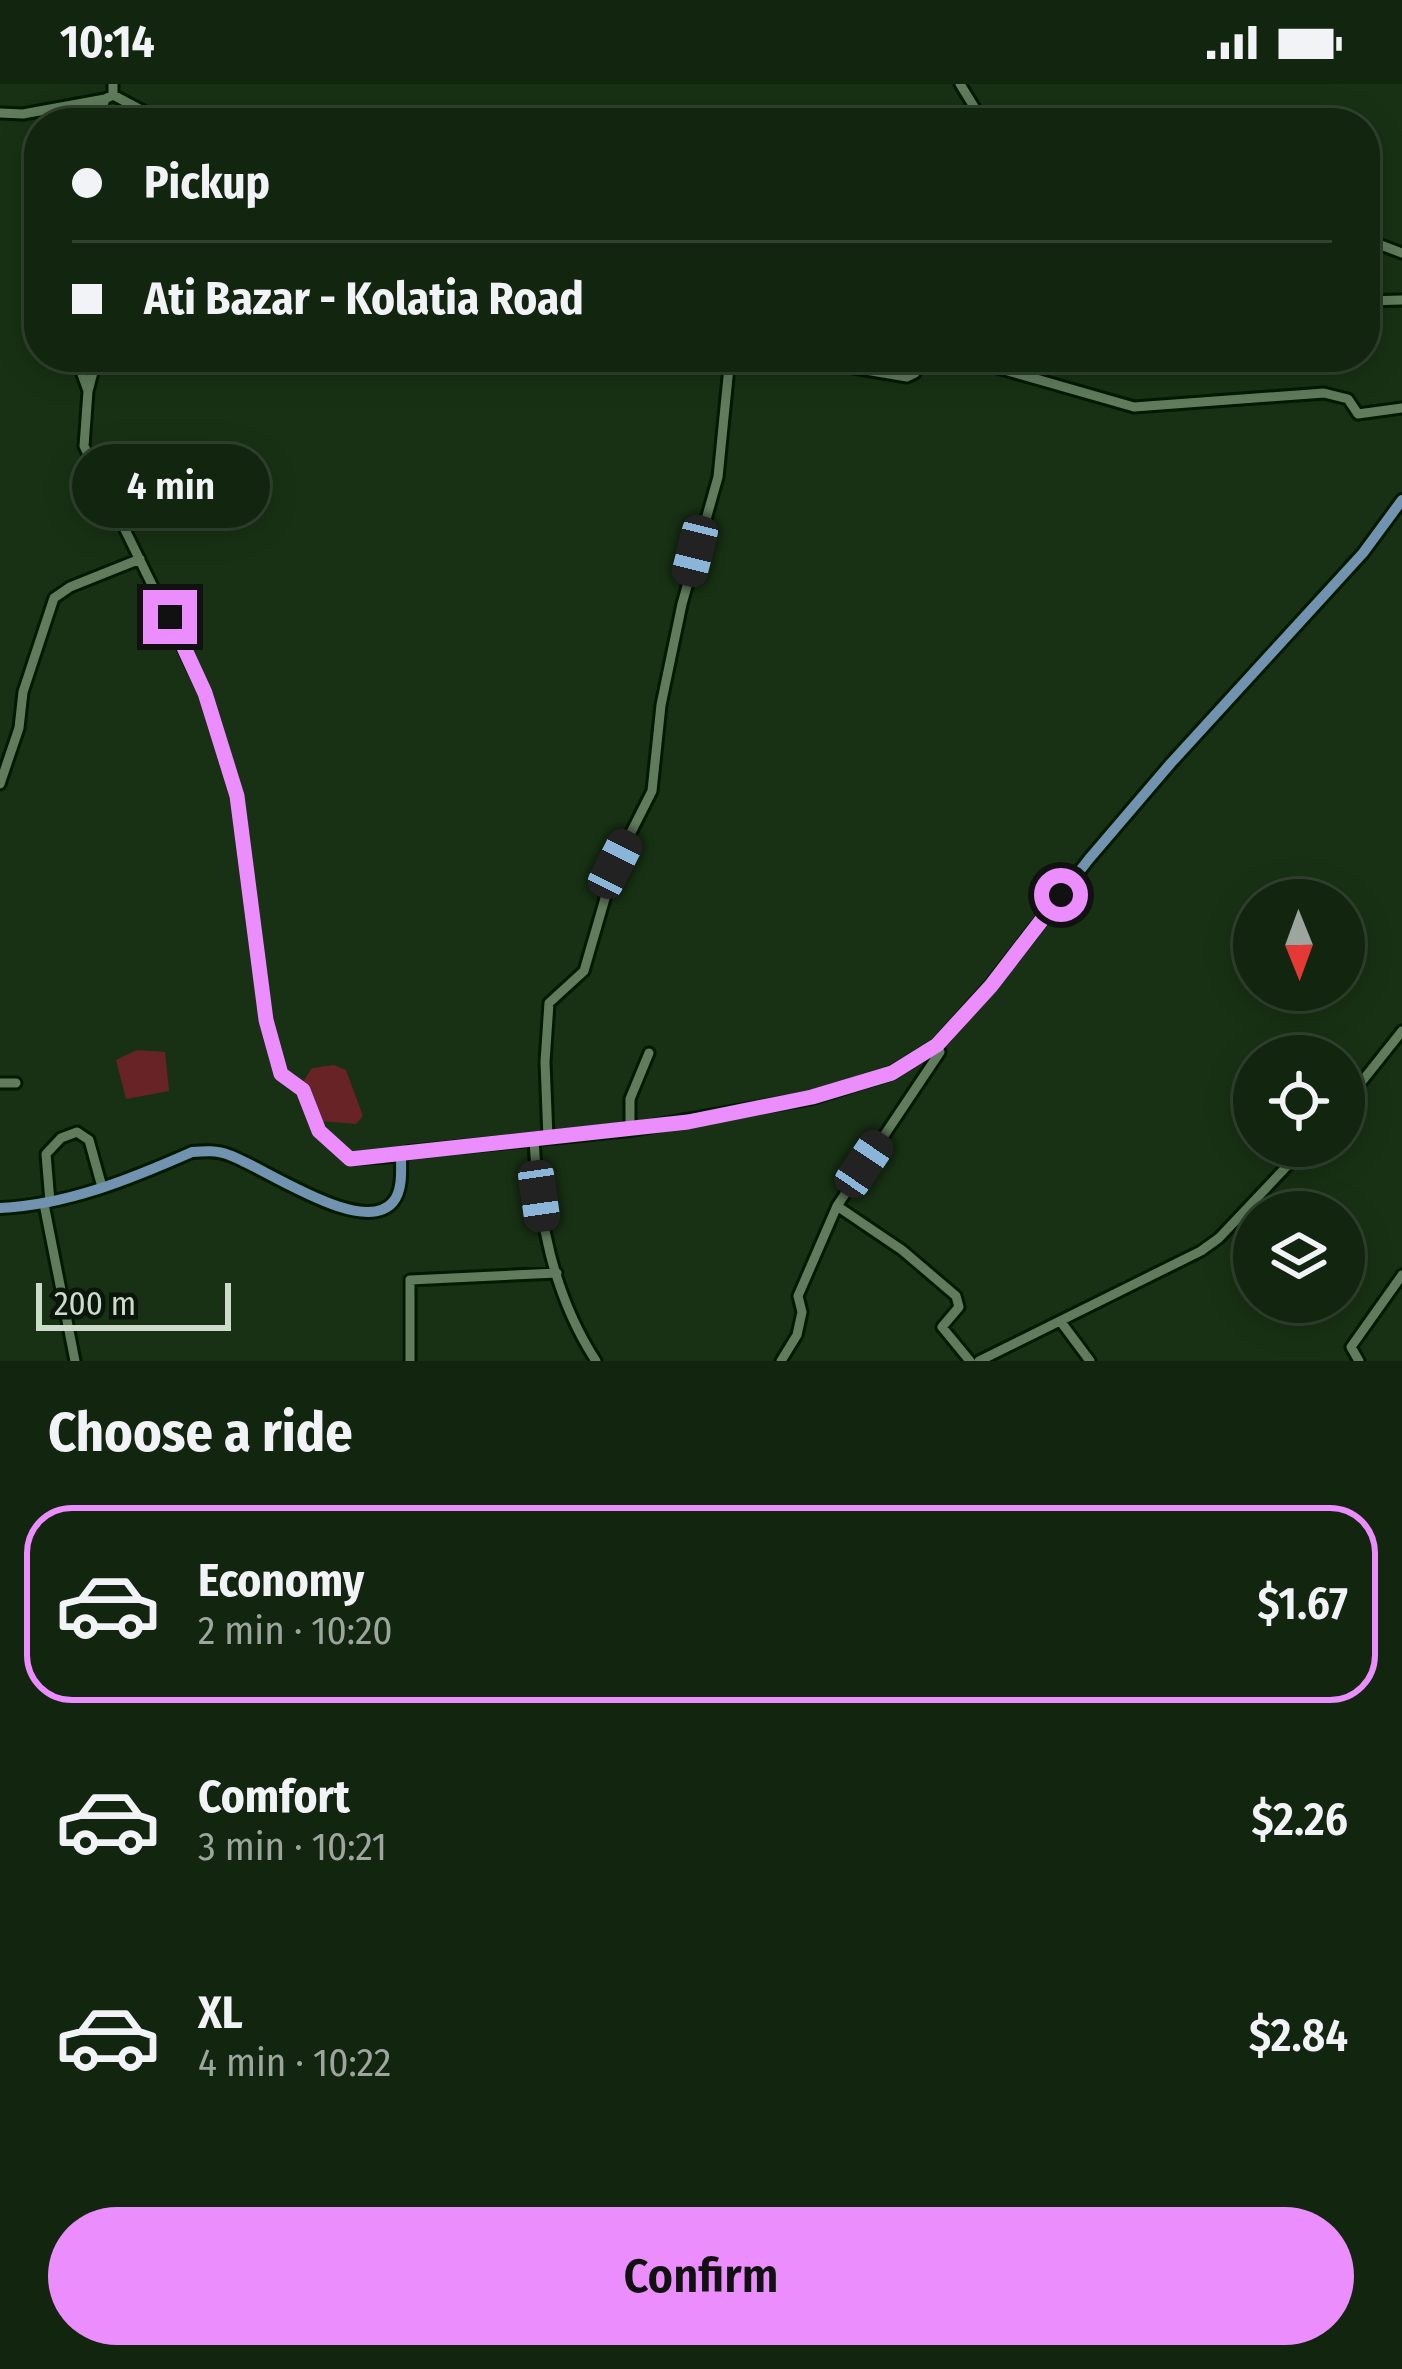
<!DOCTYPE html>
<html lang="en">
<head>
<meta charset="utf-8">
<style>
  :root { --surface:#12250f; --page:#1b2d18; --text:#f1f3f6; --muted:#9ca59e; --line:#31422f; --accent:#eb8dfc }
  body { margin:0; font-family:"Fira Sans Condensed",sans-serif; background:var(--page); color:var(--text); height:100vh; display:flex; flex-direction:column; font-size:45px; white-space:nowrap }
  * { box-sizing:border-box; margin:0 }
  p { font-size:39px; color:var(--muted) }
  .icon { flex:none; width:66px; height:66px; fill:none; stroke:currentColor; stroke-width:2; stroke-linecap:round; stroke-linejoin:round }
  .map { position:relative; height:1277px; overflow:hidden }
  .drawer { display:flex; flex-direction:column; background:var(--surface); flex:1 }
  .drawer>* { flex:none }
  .banner { position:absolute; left:24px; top:24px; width:1356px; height:264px; border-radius:48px; box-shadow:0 6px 30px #0003,0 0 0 3px var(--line); display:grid; align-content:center; height:264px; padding:0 48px; background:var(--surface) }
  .needle { width:78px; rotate:179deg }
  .controls { position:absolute; left:1233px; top:795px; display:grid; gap:24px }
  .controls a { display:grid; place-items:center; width:132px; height:132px; border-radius:50%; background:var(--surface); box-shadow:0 6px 30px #0003,0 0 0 3px var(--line); font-size:60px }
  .scale { position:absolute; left:36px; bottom:30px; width:195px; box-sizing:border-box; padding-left:12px; border:6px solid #cddcca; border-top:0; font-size:33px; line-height:42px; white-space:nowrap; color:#cddcca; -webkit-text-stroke:9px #0b160a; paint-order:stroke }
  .end { position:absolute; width:54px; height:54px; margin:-27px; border:15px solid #eb8dfc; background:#111; box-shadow:0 0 0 6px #111 }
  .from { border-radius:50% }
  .bubble { position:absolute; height:84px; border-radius:42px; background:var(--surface); box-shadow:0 6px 30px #0003,0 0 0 3px var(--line); font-size:39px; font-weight:600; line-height:84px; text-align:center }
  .car { position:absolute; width:36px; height:72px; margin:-36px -18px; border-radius:15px; box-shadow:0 0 9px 3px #0007; background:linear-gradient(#222 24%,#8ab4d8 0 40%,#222 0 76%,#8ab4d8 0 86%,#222 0) }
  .banner b { display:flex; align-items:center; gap:42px; height:114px; font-size:45px }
  .banner b+b { border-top:3px solid var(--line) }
  .banner i { width:30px; height:30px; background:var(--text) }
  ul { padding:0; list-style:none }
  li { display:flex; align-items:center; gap:36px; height:198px; margin:0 24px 18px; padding:0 24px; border:6px solid transparent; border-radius:48px }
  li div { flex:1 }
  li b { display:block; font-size:45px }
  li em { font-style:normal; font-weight:600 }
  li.selected { border-color:var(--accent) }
  li>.icon { width:108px; height:108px; stroke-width:1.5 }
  h2 { padding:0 48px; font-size:54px; line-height:144px }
  .action { display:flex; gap:24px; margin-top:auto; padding:24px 48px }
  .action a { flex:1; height:138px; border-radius:72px; background:var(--accent); color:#111; font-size:48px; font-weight:600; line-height:138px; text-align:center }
  .status { display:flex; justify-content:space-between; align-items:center; height:84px; padding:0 60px; background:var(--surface); direction:ltr }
  .status svg { height:33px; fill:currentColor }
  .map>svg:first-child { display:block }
</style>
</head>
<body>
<div class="status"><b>10:14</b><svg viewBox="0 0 49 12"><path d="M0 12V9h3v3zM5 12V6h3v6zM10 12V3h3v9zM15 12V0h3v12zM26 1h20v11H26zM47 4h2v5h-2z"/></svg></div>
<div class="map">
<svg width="1402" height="1277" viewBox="0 0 1402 1277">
  <rect width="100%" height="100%" fill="#183114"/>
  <path fill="#672326" d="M137,966L165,968L169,1007L126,1015L116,976Z
    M334,981L346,986L363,1032L356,1040L321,1037L303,998L312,984Z"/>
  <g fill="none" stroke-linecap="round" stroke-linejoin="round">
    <defs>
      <path id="minor" d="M960,0L984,39
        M113,11L166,39
        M0,29L23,30L105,15
        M97,39L105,15L113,11V0
        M1365,155L1402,169
        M1365,217L1402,216
        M76,273L88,307L84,362L205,609L237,713L266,936L281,990L303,1006L319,1047L350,1075L401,1072
        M789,273L907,293L915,289L918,273
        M959,273L1134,323L1324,309L1348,315L1358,330L1402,324
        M155,278L157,273
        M88,307L97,273
        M0,700L19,644L23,608L54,514L70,503L140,475
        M0,999H16
        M1344,1020L1402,947
        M630,1046V1015L649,969
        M548,1054L545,978L549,919L584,887L615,780L652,707L661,621L682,520L718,393L730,273
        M534,1055C537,1131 554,1213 596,1277
        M50,1118L46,1070L61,1054L77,1048L89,1056L102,1103
        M44,1120L75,1277
        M837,1122L940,968L937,961
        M1061,1238L1090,1277
        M410,1277V1196L557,1189
        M781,1277L797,1251L802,1228L798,1212L837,1122L902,1166L956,1212L959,1223L942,1243L970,1277
        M979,1277L1201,1167L1219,1154L1306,1062
        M1359,1277L1351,1263L1402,1191"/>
      <path id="major" d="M0,1124C67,1121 131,1095 192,1068C204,1067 217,1066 229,1071C262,1082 363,1154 393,1118C403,1106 401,1086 401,1072L409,1068L630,1046L812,1014L892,989L937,961L991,901L1089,775L1171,679L1363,469L1402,416"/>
    </defs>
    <use href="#minor" stroke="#021901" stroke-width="15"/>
    <use href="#major" stroke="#021901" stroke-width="16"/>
    <use href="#minor" stroke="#607c5c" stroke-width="9"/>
    <use href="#major" stroke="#7193af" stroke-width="10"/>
  </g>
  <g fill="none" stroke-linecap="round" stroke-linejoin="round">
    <path stroke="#eb8dfc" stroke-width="15" d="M170,533L205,609L237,712L266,936L281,990L303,1006L319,1047L350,1075L688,1038L812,1013L892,989L937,961L991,902L1061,811"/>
  </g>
</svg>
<div class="controls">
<a><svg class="needle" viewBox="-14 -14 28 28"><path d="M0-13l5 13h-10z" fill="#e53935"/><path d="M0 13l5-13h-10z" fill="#9ca59e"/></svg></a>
<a><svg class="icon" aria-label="locate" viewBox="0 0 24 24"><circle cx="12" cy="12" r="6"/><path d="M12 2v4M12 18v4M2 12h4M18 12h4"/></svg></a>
<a><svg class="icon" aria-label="layers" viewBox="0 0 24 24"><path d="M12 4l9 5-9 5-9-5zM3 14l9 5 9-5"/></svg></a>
</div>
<div class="scale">200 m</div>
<i class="end from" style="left:1061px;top:811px"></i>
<i class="end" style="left:170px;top:533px"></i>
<div class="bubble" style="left:72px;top:360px;width:198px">4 min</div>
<i class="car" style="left:695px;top:467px;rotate:194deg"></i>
<i class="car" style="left:615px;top:780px;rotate:27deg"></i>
<i class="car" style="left:864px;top:1080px;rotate:34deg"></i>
<i class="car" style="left:539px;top:1112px;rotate:172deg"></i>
<div class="banner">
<b><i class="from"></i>Pickup</b>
<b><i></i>Ati Bazar - Kolatia Road</b>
</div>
</div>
<section class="drawer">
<h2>Choose a ride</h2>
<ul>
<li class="selected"><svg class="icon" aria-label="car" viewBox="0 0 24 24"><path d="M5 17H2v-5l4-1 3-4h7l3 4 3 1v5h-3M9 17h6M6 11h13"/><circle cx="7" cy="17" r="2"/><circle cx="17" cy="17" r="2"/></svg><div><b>Economy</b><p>2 min · 10:20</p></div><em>$1.67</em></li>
<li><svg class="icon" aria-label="car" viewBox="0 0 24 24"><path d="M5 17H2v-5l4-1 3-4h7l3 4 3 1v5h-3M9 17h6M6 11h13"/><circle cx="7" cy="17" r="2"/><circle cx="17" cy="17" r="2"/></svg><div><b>Comfort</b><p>3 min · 10:21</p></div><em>$2.26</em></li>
<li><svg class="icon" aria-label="car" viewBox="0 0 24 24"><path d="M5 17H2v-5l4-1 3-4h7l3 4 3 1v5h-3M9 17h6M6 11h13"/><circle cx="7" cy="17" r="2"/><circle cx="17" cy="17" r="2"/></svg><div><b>XL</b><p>4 min · 10:22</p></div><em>$2.84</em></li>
</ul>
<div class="action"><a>Confirm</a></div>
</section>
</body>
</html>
